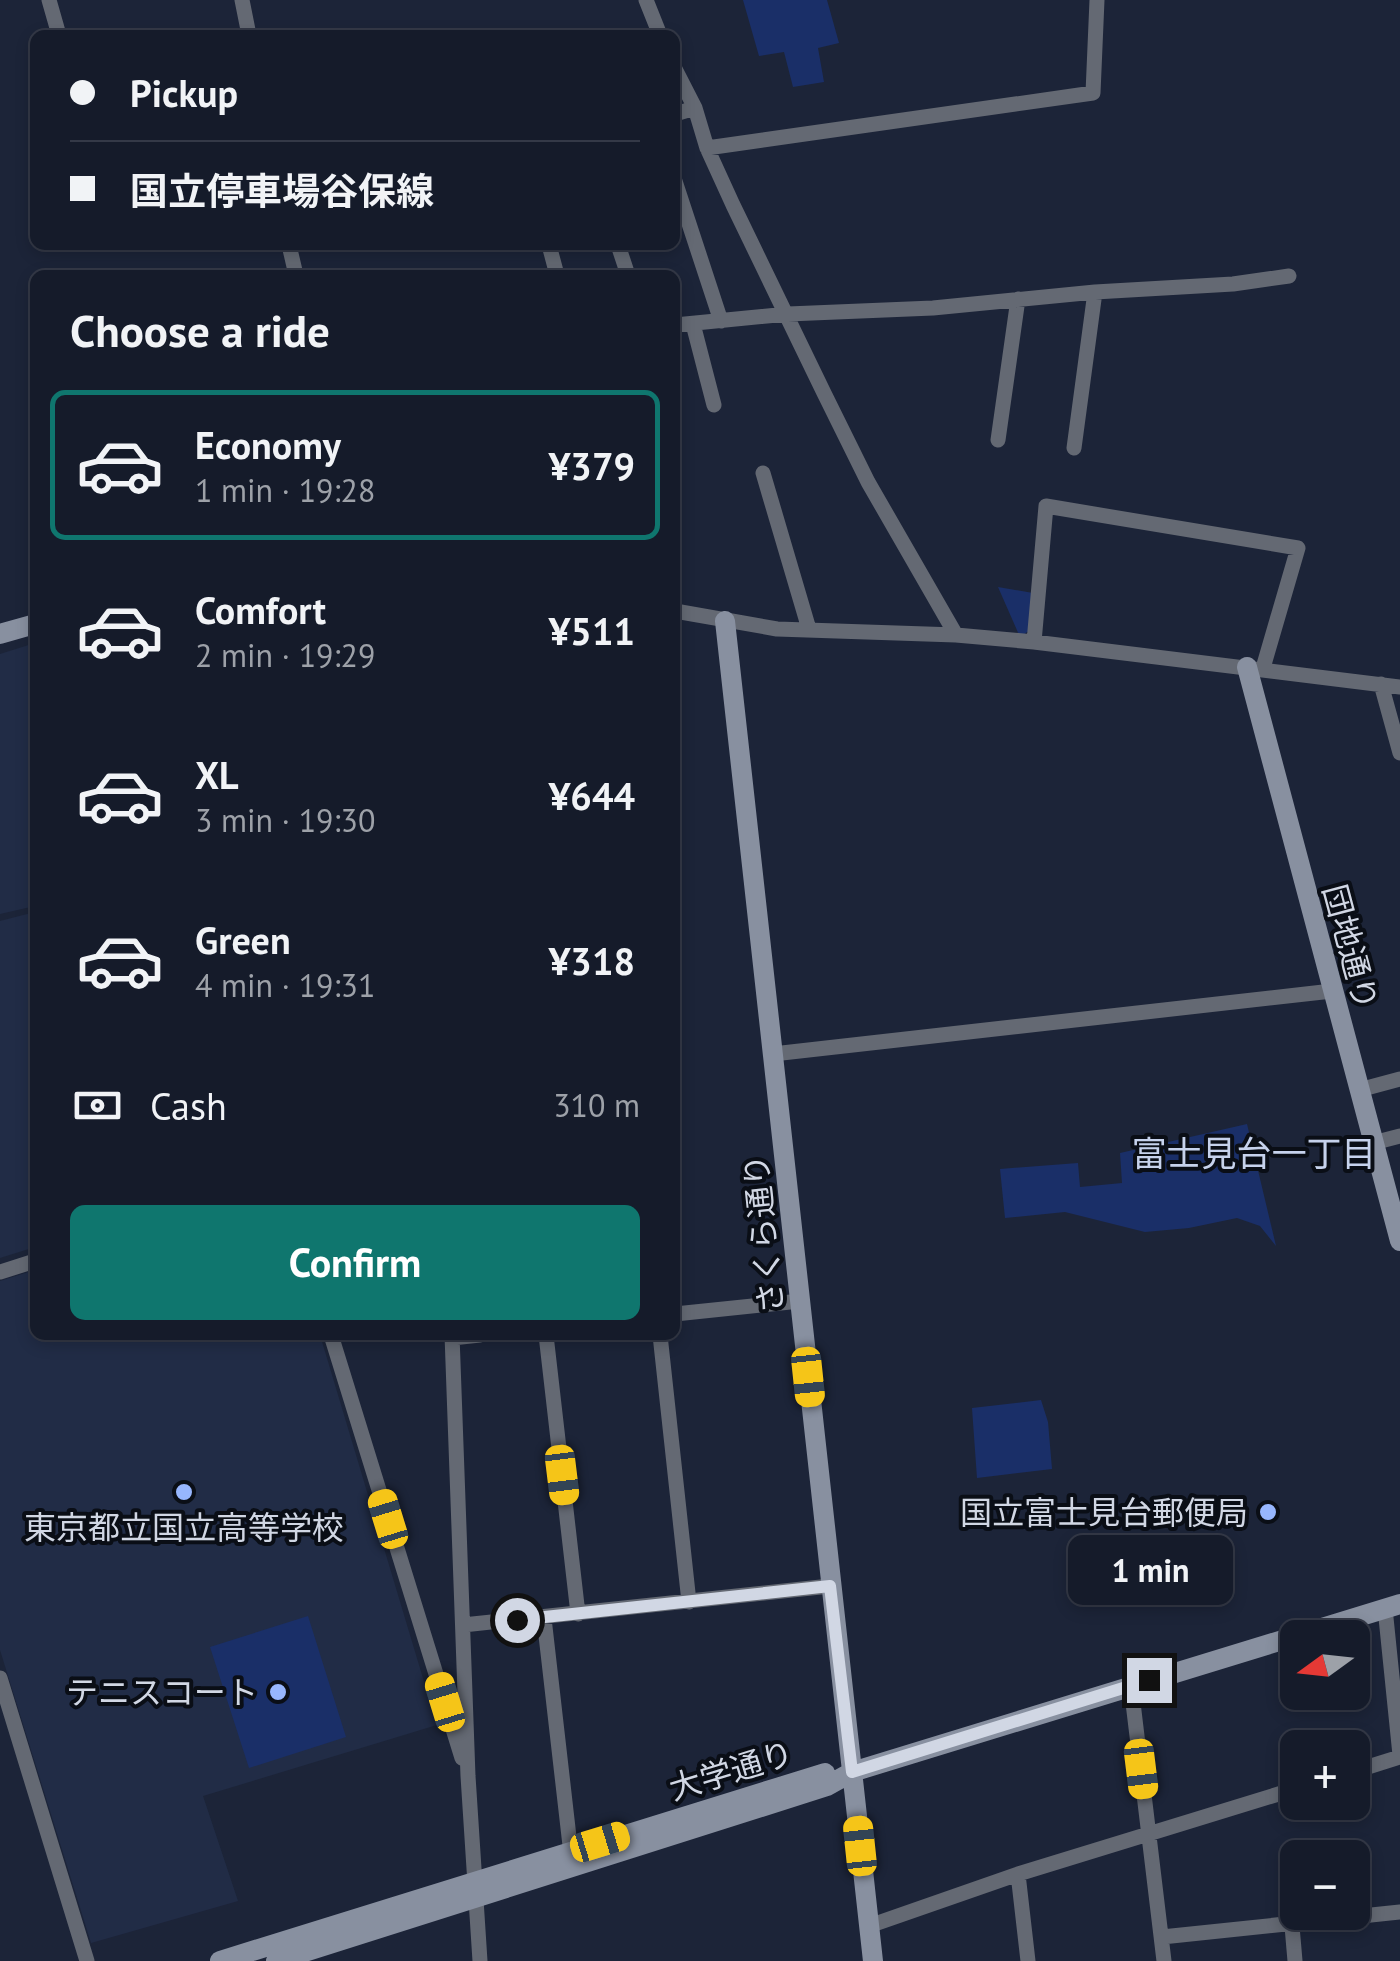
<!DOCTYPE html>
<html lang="en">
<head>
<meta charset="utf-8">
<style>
  :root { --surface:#151b2a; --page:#1e2432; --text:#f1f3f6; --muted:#9da1a8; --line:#343947; --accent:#0f766e }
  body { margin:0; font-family:"PT Sans","Noto Sans JP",sans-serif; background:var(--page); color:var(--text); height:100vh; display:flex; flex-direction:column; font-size:38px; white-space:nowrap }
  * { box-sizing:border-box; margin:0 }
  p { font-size:32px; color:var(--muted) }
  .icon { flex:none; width:55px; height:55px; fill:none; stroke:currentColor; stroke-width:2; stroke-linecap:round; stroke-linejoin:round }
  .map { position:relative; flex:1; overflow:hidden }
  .drawer { position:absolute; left:30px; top:270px; width:650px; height:1070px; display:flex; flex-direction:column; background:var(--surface); border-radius:15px; box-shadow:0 5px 15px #0003,0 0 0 2px var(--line) }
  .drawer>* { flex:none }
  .hud { position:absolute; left:30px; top:30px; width:650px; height:220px; border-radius:15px; box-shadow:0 5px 15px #0003,0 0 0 2px var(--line); display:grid; align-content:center; height:220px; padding:0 40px; background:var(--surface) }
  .needle { width:65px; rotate:255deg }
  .controls { position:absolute; left:1280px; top:1620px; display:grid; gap:20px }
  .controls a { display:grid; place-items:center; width:90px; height:90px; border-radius:15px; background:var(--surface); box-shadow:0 5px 15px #0003,0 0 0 2px var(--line); font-size:50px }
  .end { position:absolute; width:45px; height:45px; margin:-22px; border:12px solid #d1d7e4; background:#111; box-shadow:0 0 0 5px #111 }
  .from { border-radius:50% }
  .bubble { position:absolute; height:70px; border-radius:15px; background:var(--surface); box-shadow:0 5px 15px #0003,0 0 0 2px var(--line); font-size:32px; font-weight:700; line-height:70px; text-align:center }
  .car { position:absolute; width:30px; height:60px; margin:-30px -15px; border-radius:12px; box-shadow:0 0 8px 2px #0007; background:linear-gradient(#f5c518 24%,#345 0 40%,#f5c518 0 76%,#345 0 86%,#f5c518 0) }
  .hud b { display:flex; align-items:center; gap:35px; height:95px; font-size:38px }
  .hud b+b { border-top:2px solid var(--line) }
  .hud i { width:25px; height:25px; background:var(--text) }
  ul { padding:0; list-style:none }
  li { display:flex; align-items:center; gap:30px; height:150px; margin:0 20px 15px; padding:0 20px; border:5px solid transparent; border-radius:15px }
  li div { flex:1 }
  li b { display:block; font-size:38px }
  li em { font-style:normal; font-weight:700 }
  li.current { border-color:var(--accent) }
  li>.icon { width:90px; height:90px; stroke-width:1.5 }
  h2 { padding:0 40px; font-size:45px; line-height:120px }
  .pay { display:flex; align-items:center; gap:25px; height:110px; padding:0 40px; font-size:38px }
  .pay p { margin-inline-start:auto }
  .primary-button { display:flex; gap:20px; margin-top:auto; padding:20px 40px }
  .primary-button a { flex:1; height:115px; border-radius:15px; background:var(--accent); color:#fff; font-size:40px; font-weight:700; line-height:115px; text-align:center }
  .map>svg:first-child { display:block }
</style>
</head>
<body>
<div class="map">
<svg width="1400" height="1961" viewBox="0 0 1400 1961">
  <rect width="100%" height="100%" fill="#1c2438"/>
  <path fill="#212c46" d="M35,643V906L0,914V654Z
    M35,912V1247L0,1258V921Z
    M35,1270V1335H320L437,1725L203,1796L238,1901L91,1943L0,1650V1281Z"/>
  <path fill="#1a2f68" d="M743,0H827L839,43L818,48L824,82L793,87L784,52L759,56Z
    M998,587L1033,593L1030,630L1020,637Z
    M1247,1124L1276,1246L1260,1226L1237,1218L1189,1228L1145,1232L1065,1212L1005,1218L1000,1169L1078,1163L1080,1187L1122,1183L1120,1153Z
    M1041,1400L1048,1422L1052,1469L977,1478L972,1408Z
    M308,1616L346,1737L249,1768L210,1647Z"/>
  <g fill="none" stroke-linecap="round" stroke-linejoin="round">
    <path stroke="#646973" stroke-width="15" d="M49,0L59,35
      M242,0L249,35
      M646,0L660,35
      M675,69L695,108L707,148L733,205L824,393L868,482L956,635
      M675,114L695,108
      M707,148L1093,93L1097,0
      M675,181L721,321
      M289,245L296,275
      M549,245L557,275
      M618,245L628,275
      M693,324L714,405
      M675,325L788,314L933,308L1095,292L1233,284L1289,276
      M998,440L1018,299
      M1074,448L1095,292
      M763,473L809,629
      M675,611L777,629L956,635L1034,642L1400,687
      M1034,642L1046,506L1298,548L1263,668
      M1381,684L1400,753
      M773,1054L1332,991
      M1359,1090L1400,1079
      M1373,1143L1400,1136
      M0,1272L35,1261
      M675,1314L800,1301
      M331,1335L462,1758
      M452,1335L468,1776L480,1961
      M546,1335L578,1614
      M660,1335L689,1602
      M452,1338L480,1335
      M1385,1608L1400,1755
      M544,1618L572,1863
      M463,1625L830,1586
      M0,1678L87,1961
      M1131,1686L1164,1961
      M1352,1772L1400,1757
      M1018,1874L1028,1961
      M869,1926L1018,1874L1298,1788
      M1292,1926L1295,1961
      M1162,1937L1400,1912"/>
    <path stroke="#8890a0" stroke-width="20" d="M725,621L873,1961
      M0,634L35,624
      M1247,667L1400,1241
      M220,1961L825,1773
      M276,1961L827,1786L852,1772L1400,1604"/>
  </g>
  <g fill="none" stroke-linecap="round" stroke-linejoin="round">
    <path stroke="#d1d7e4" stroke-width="12" d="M517,1620L830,1586L852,1772L1149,1680"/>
  </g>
  <g fill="#97b6fd" stroke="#0a0e16" stroke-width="4">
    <circle cx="184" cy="1492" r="10"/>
    <circle cx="1268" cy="1512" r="10"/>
    <circle cx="278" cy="1692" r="10"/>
  </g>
  <g text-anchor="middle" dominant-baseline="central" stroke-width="8" stroke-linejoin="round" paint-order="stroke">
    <g font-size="32" fill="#d1d7e4" stroke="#0a0e16">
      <text transform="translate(1351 947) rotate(75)">団地通り</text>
      <text transform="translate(763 1234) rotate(-96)">さくら通り</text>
      <text transform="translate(731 1770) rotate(-17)">大学通り</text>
    </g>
    <g font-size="32" fill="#d1d7e4" stroke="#0a0e16" text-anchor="end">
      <text x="1248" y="1512">国立富士見台郵便局</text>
      <text x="184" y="1527" text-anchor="middle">東京都立国立高等学校</text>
      <text x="258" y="1692">テニスコート</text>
    </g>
    <g font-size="35" fill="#c6d2ec" stroke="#0a0e16">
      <text x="1254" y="1153">富士見台一丁目</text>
    </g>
  </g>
</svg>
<div class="controls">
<a><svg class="needle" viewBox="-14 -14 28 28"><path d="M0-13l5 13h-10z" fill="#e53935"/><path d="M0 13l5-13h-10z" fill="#9da1a8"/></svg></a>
<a>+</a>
<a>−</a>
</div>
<i class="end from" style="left:517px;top:1620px"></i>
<i class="end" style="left:1149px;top:1680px"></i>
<div class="bubble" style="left:1068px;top:1535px;width:165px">1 min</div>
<i class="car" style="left:808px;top:1377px;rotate:174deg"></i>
<i class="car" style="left:562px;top:1475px;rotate:173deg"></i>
<i class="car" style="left:388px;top:1519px;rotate:343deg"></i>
<i class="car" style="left:445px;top:1702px;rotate:343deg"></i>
<i class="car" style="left:1141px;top:1769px;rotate:173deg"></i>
<i class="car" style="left:600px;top:1842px;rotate:73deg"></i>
<i class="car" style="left:860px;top:1846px;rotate:354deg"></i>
<div class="hud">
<b><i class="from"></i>Pickup</b>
<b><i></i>国立停車場谷保線</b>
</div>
<section class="drawer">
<h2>Choose a ride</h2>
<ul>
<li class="current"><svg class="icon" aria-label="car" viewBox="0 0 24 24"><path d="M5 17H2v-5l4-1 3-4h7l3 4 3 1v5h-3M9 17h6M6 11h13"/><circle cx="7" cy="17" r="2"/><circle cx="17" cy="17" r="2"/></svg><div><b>Economy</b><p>1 min · 19:28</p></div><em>¥379</em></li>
<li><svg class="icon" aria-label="car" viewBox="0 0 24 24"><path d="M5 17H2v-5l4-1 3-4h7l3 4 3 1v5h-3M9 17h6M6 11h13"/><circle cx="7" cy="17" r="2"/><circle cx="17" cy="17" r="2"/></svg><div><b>Comfort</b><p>2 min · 19:29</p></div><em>¥511</em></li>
<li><svg class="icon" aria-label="car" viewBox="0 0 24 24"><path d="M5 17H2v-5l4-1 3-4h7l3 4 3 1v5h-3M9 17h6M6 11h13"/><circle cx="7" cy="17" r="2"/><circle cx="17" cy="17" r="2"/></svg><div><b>XL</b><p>3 min · 19:30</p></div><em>¥644</em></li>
<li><svg class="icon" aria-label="car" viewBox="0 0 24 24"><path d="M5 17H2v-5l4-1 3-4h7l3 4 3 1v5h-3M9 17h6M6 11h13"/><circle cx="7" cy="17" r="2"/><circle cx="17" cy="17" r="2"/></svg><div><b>Green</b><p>4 min · 19:31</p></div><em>¥318</em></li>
</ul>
<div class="pay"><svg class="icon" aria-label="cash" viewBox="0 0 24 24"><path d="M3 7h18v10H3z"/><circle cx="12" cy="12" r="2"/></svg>Cash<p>310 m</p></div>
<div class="primary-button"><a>Confirm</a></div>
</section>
</div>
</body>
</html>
